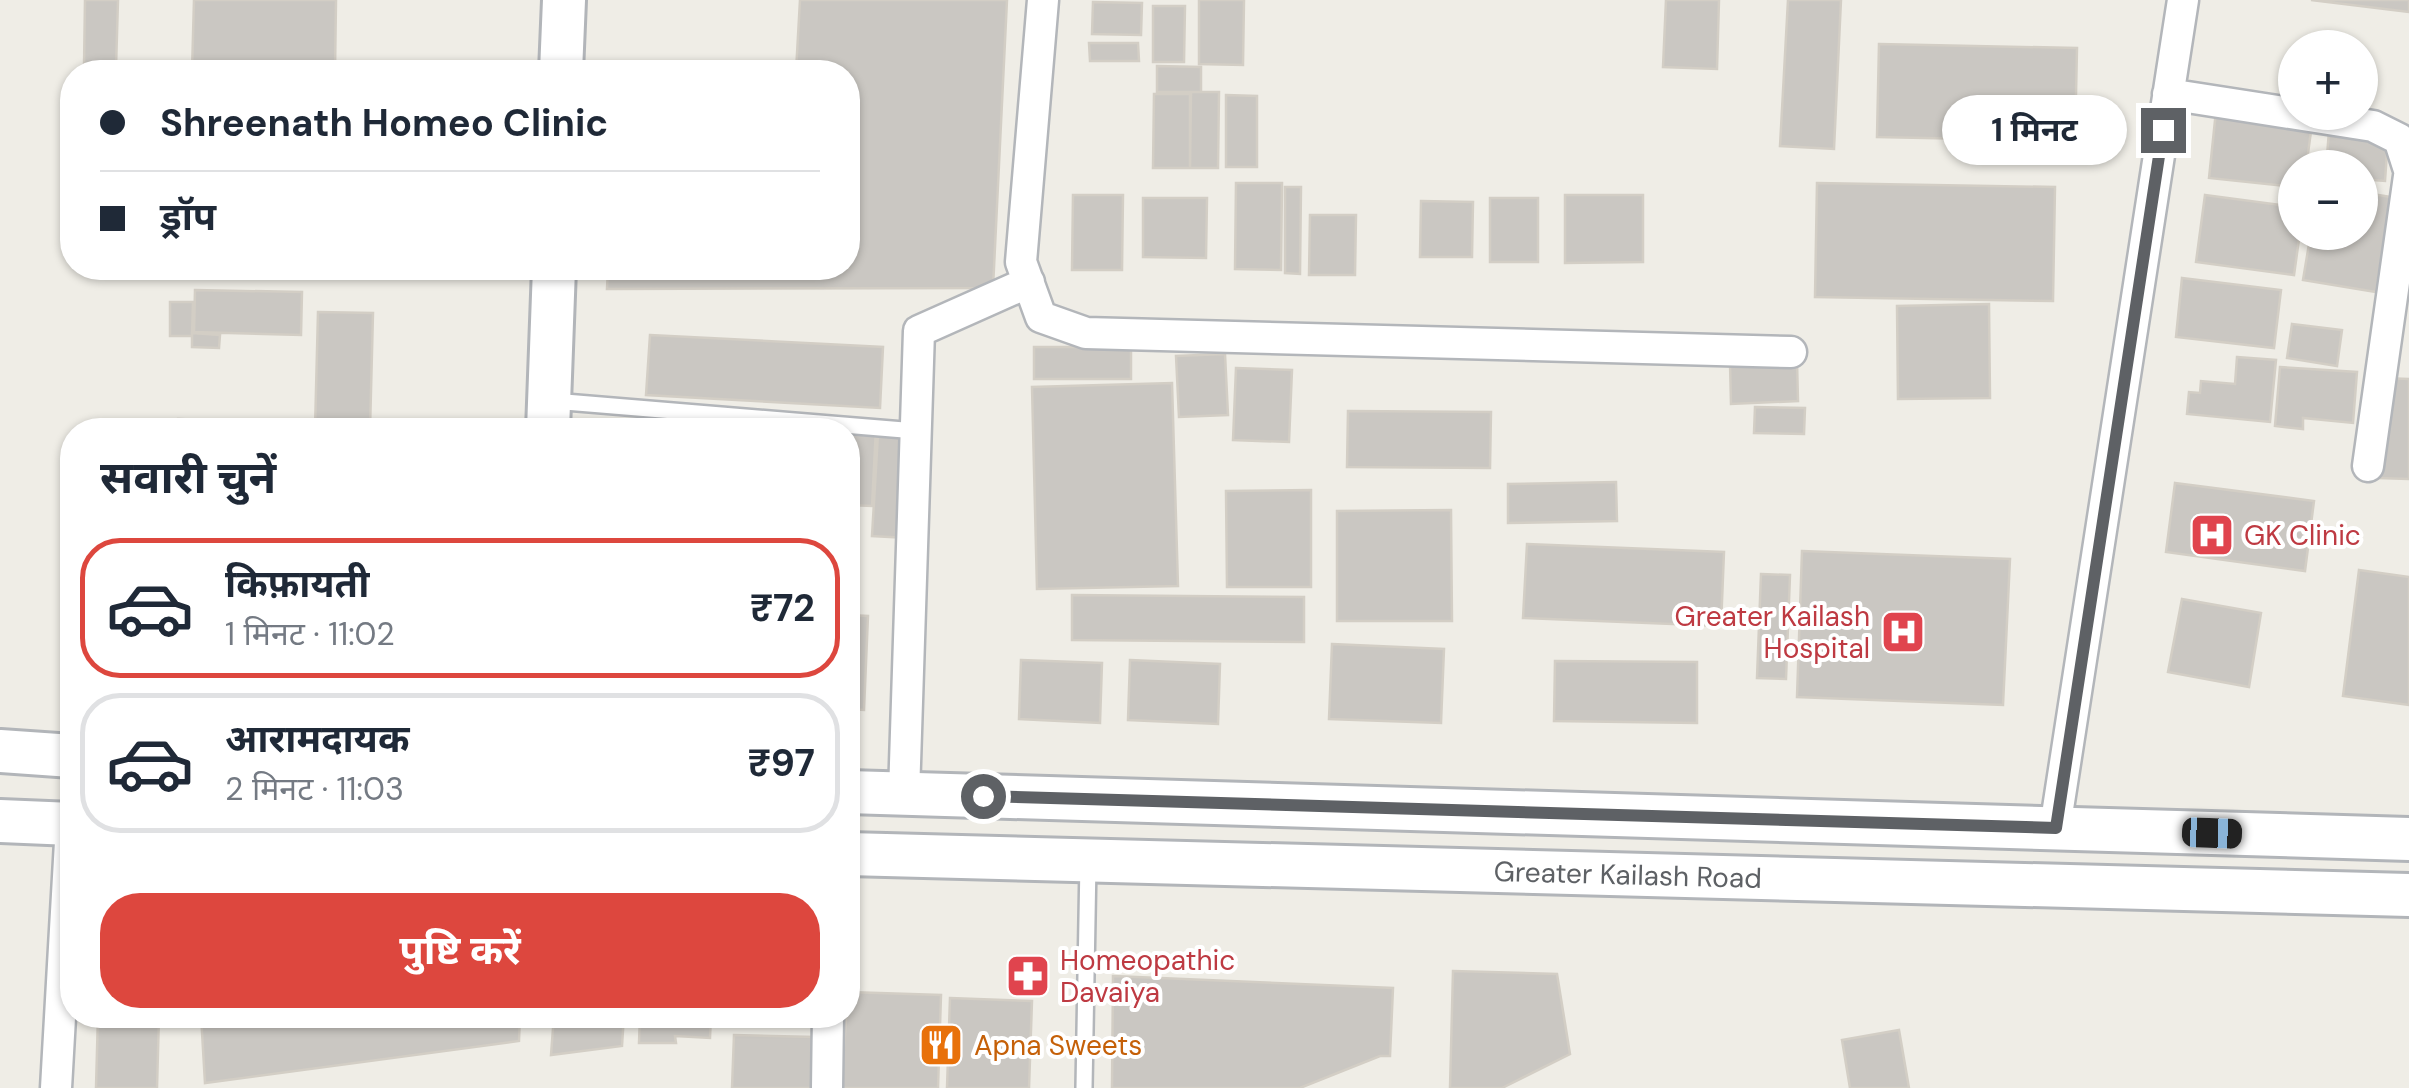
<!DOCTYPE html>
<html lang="hi">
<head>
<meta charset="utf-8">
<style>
  :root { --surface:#fff; --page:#f2f2f3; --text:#1f2937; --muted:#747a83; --line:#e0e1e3; --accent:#dd473e }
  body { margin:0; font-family:"DM Sans","Noto Sans Devanagari",sans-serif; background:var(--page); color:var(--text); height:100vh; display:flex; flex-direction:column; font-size:38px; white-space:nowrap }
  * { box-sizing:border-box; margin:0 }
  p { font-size:32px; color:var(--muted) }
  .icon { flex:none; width:55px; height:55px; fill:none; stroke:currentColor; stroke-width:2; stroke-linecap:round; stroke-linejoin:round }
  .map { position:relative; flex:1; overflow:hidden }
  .details { position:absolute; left:60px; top:418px; width:800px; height:610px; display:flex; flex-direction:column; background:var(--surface); border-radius:40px; box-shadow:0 2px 8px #0004 }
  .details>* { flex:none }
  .top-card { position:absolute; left:60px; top:60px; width:800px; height:220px; border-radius:40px; box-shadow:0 2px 8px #0004; display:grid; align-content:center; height:220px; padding:0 40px; background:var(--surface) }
  .fabs { position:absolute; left:2278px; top:30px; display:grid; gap:20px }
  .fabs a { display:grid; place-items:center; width:100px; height:100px; border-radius:50%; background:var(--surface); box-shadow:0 2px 8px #0004; font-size:50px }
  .end { position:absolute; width:45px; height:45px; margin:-22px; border:12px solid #5e6165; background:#fff; box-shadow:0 0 0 5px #fff }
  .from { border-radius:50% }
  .bubble { position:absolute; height:70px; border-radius:35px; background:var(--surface); box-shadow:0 2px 8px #0004; font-size:32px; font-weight:700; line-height:70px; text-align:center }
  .car { position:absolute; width:30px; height:60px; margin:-30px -15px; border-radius:12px; box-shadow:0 0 8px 2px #0007; background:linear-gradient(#222 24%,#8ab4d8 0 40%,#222 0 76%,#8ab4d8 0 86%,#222 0) }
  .top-card b { display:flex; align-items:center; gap:35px; height:95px; font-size:38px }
  .top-card b+b { border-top:2px solid var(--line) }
  .top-card i { width:25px; height:25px; background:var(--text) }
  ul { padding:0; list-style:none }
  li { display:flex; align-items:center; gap:30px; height:140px; margin:0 20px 15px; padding:0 20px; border:5px solid var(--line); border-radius:40px }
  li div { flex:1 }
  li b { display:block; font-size:38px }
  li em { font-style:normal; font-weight:700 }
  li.on { border-color:var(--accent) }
  li>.icon { width:90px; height:90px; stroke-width:1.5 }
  h2 { padding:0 40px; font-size:45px; line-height:120px }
  .primary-button { display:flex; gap:20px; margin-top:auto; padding:20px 40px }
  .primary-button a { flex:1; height:115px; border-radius:40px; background:var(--accent); color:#fff; font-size:40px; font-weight:700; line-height:115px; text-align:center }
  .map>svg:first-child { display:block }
</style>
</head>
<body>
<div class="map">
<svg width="2409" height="1088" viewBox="0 0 2409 1088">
  <rect width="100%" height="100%" fill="#efede6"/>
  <path fill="#cac7c2" stroke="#d3cec5" stroke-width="2.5" d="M85,0H118L116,68L84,67Z
    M194,0H336L335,72H192Z
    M800,0H1007L993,288L607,289L608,268H848V72H796Z
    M1199,0H1244L1243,65L1199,64Z
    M1666,0H1719L1717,69L1663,67Z
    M1788,0H1841L1834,149L1780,146Z
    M2311,0H2409V12Z
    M1093,2L1142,3L1141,35L1092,34Z
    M1153,6H1185L1184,62H1153Z
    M1089,43H1138L1139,61H1090Z
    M1879,44L2077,48L2075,141L1877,137Z
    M1157,66L1201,67V92H1157Z
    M1191,92H1219L1218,168H1190Z
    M1154,94H1190V168H1153Z
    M1226,95L1257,96V167H1226Z
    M2216,111L2312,124L2306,168H2295V187L2209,178Z
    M2329,131L2388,137L2385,181L2360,179V168H2326Z
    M1236,183H1282L1281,270L1235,269Z
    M1817,183L2055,187L2053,301L1815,297Z
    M1285,187H1301L1300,274L1285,273Z
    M2360,192L2391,197L2376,292L2303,280L2311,232H2360Z
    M1073,195H1123L1122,270H1072Z
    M1565,195H1643V262L1565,263Z
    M2205,195L2295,207V232H2300L2294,275L2196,262Z
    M1143,198H1207L1206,258L1143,257Z
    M1490,198H1538V262H1490Z
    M1421,201L1473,202L1472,257H1420Z
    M1310,215H1356L1355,275H1309Z
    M2182,278L2281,290L2274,348L2176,337Z
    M195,290L302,292L301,335L194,332Z
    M170,302H193L192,336H170Z
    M1989,304L1990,398L1898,399L1897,306Z
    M318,312L373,313L370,430H315Z
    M2292,324L2342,330L2337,366L2287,358Z
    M192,333L220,335L219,348L192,347Z
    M650,335L883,347L880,408L646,395Z
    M1034,347H1131V379H1034Z
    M1225,354L1228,415L1179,417L1176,356Z
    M2237,357L2276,360L2270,422L2187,414L2189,392L2200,393L2201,381L2235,384Z
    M1797,361L1798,401L1731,404L1730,363Z
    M2280,367L2357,372L2353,423L2303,418V429L2275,426Z
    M1236,368L1292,370L1289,442L1233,440Z
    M2382,378L2409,379V479L2379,478Z
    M1172,383L1178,586L1037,589L1032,387Z
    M1755,407L1805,408L1804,434L1754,433Z
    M1348,411L1491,412L1490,468L1347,467Z
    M653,416L876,428L872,506L848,505V430H652Z
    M178,419L206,420V430H177Z
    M878,434L912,436L907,538L872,536Z
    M1616,482L1617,521L1508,523V484Z
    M2175,483L2314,501L2305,571L2166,552Z
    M1311,490V587H1227L1226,491Z
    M1451,510L1452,621H1337V511Z
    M1527,544L1724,552L1721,626L1523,618Z
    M1802,551L2010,559L2003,705L1797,697Z
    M2359,570L2409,577V705L2343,696Z
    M1761,574L1790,575L1786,679L1757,678Z
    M1072,595L1304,597V642L1072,640Z
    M2182,599L2261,613L2249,687L2168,672Z
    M848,615L868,616L864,710L848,709Z
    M1332,644L1444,649L1441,723L1329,719Z
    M1021,660L1102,663L1100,723L1019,719Z
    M1130,660L1220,664L1218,724L1128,720Z
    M1555,661L1697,662V723L1554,721Z
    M1453,971L1557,974L1570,1054L1502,1088H1450Z
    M1113,976L1393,988L1390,1056H1380L1300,1088H1112Z
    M848,992L941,995L938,1088H841Z
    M950,998L1032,1001L1029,1088H947Z
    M98,1015H159L157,1088H96Z
    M201,1015H520L519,1041L205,1083Z
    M554,1015H624L622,1046L551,1055Z
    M640,1015H711L710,1038L675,1036L676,1043H639Z
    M731,1015H808V1022H731Z
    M1899,1030L1909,1088H1850L1842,1040Z
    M734,1035L816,1037L815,1088H732Z"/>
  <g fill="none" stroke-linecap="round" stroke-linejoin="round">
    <defs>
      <path id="lane" d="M553,401L916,431
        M1084,1088L1088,862"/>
      <path id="street" d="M1043,0L1021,262L1041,317L1086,333L1791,352
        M2168,94L2373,126L2399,139L2409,170
        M2368,466L2409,176
        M904,794L919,331L1029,282
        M2055,828L2183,0
        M56,1088L71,824
        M827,1088L828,1015"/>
      <g id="secondary">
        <path d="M561,72L564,0"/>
        <path d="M548,430L554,268"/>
        <path d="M0,751L72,756"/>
        <path d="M848,792L2409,839"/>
        <path d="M0,821L72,824"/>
        <path id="s1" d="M848,854L2409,895"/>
      </g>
    </defs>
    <use href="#lane" stroke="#b3b6ba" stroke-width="20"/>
    <use href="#street" stroke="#b3b6ba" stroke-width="35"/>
    <use href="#secondary" stroke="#b2b5b9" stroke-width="48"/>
    <use href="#lane" stroke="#fff" stroke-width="15"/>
    <use href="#street" stroke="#fff" stroke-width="30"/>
    <use href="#secondary" stroke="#fff" stroke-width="42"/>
  </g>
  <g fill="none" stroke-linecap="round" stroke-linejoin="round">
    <path stroke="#5e6165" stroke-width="12" d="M983,796L2056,828L2163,130"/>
  </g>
  <defs>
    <symbol id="hospital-square" viewBox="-11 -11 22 22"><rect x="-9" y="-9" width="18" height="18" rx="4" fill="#e0444e" stroke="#fff"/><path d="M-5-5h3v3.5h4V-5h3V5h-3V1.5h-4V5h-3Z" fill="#fff"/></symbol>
    <symbol id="pharmacy-square" viewBox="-11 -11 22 22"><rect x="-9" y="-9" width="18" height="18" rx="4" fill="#e0444e" stroke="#fff"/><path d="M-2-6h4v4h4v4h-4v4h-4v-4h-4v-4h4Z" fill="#fff"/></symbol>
    <symbol id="restaurant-square" viewBox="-11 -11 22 22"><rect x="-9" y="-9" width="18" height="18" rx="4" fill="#e8710a" stroke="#fff"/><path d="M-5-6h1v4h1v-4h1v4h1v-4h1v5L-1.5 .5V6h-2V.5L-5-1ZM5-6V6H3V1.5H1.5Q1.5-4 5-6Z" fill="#fff"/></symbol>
  </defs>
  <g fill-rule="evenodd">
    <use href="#hospital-square" x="2187" y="510" width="50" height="50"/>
    <use href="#hospital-square" x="1878" y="607" width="50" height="50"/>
    <use href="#pharmacy-square" x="1003" y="951" width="50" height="50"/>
    <use href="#restaurant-square" x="916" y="1020" width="50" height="50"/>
  </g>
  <g text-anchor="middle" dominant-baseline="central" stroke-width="8" stroke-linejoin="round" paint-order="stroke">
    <g font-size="28" fill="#be3a42" stroke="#fff" text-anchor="start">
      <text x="2244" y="535">GK Clinic</text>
      <text x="1870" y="616" text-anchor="end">Greater Kailash<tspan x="1870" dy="32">Hospital</tspan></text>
      <text x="1060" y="960">Homeopathic<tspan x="1060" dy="32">Davaiya</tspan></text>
    </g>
    <g font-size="28" fill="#5e6165" stroke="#fff">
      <text stroke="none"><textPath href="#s1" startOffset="780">Greater Kailash Road</textPath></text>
    </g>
    <g font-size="28" fill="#c56008" stroke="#fff" text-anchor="start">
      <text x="974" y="1045">Apna Sweets</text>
    </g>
  </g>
</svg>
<div class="fabs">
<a>+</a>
<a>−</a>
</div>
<i class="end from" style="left:983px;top:796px"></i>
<i class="end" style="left:2163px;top:130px"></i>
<div class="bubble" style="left:1942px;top:95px;width:185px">1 मिनट</div>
<i class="car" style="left:2212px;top:833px;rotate:92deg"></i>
<div class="top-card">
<b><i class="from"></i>Shreenath Homeo Clinic</b>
<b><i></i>ड्रॉप</b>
</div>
<section class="details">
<h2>सवारी चुनें</h2>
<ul>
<li class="on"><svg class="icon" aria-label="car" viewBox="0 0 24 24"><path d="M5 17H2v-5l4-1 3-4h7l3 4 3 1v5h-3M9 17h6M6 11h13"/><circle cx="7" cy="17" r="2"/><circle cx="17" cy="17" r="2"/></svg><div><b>किफ़ायती</b><p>1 मिनट · 11:02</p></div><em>₹72</em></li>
<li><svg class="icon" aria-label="car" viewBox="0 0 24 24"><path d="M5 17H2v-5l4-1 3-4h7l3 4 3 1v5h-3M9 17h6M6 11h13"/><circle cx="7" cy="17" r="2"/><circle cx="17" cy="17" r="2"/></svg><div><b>आरामदायक</b><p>2 मिनट · 11:03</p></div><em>₹97</em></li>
</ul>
<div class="primary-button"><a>पुष्टि करें</a></div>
</section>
</div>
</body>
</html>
